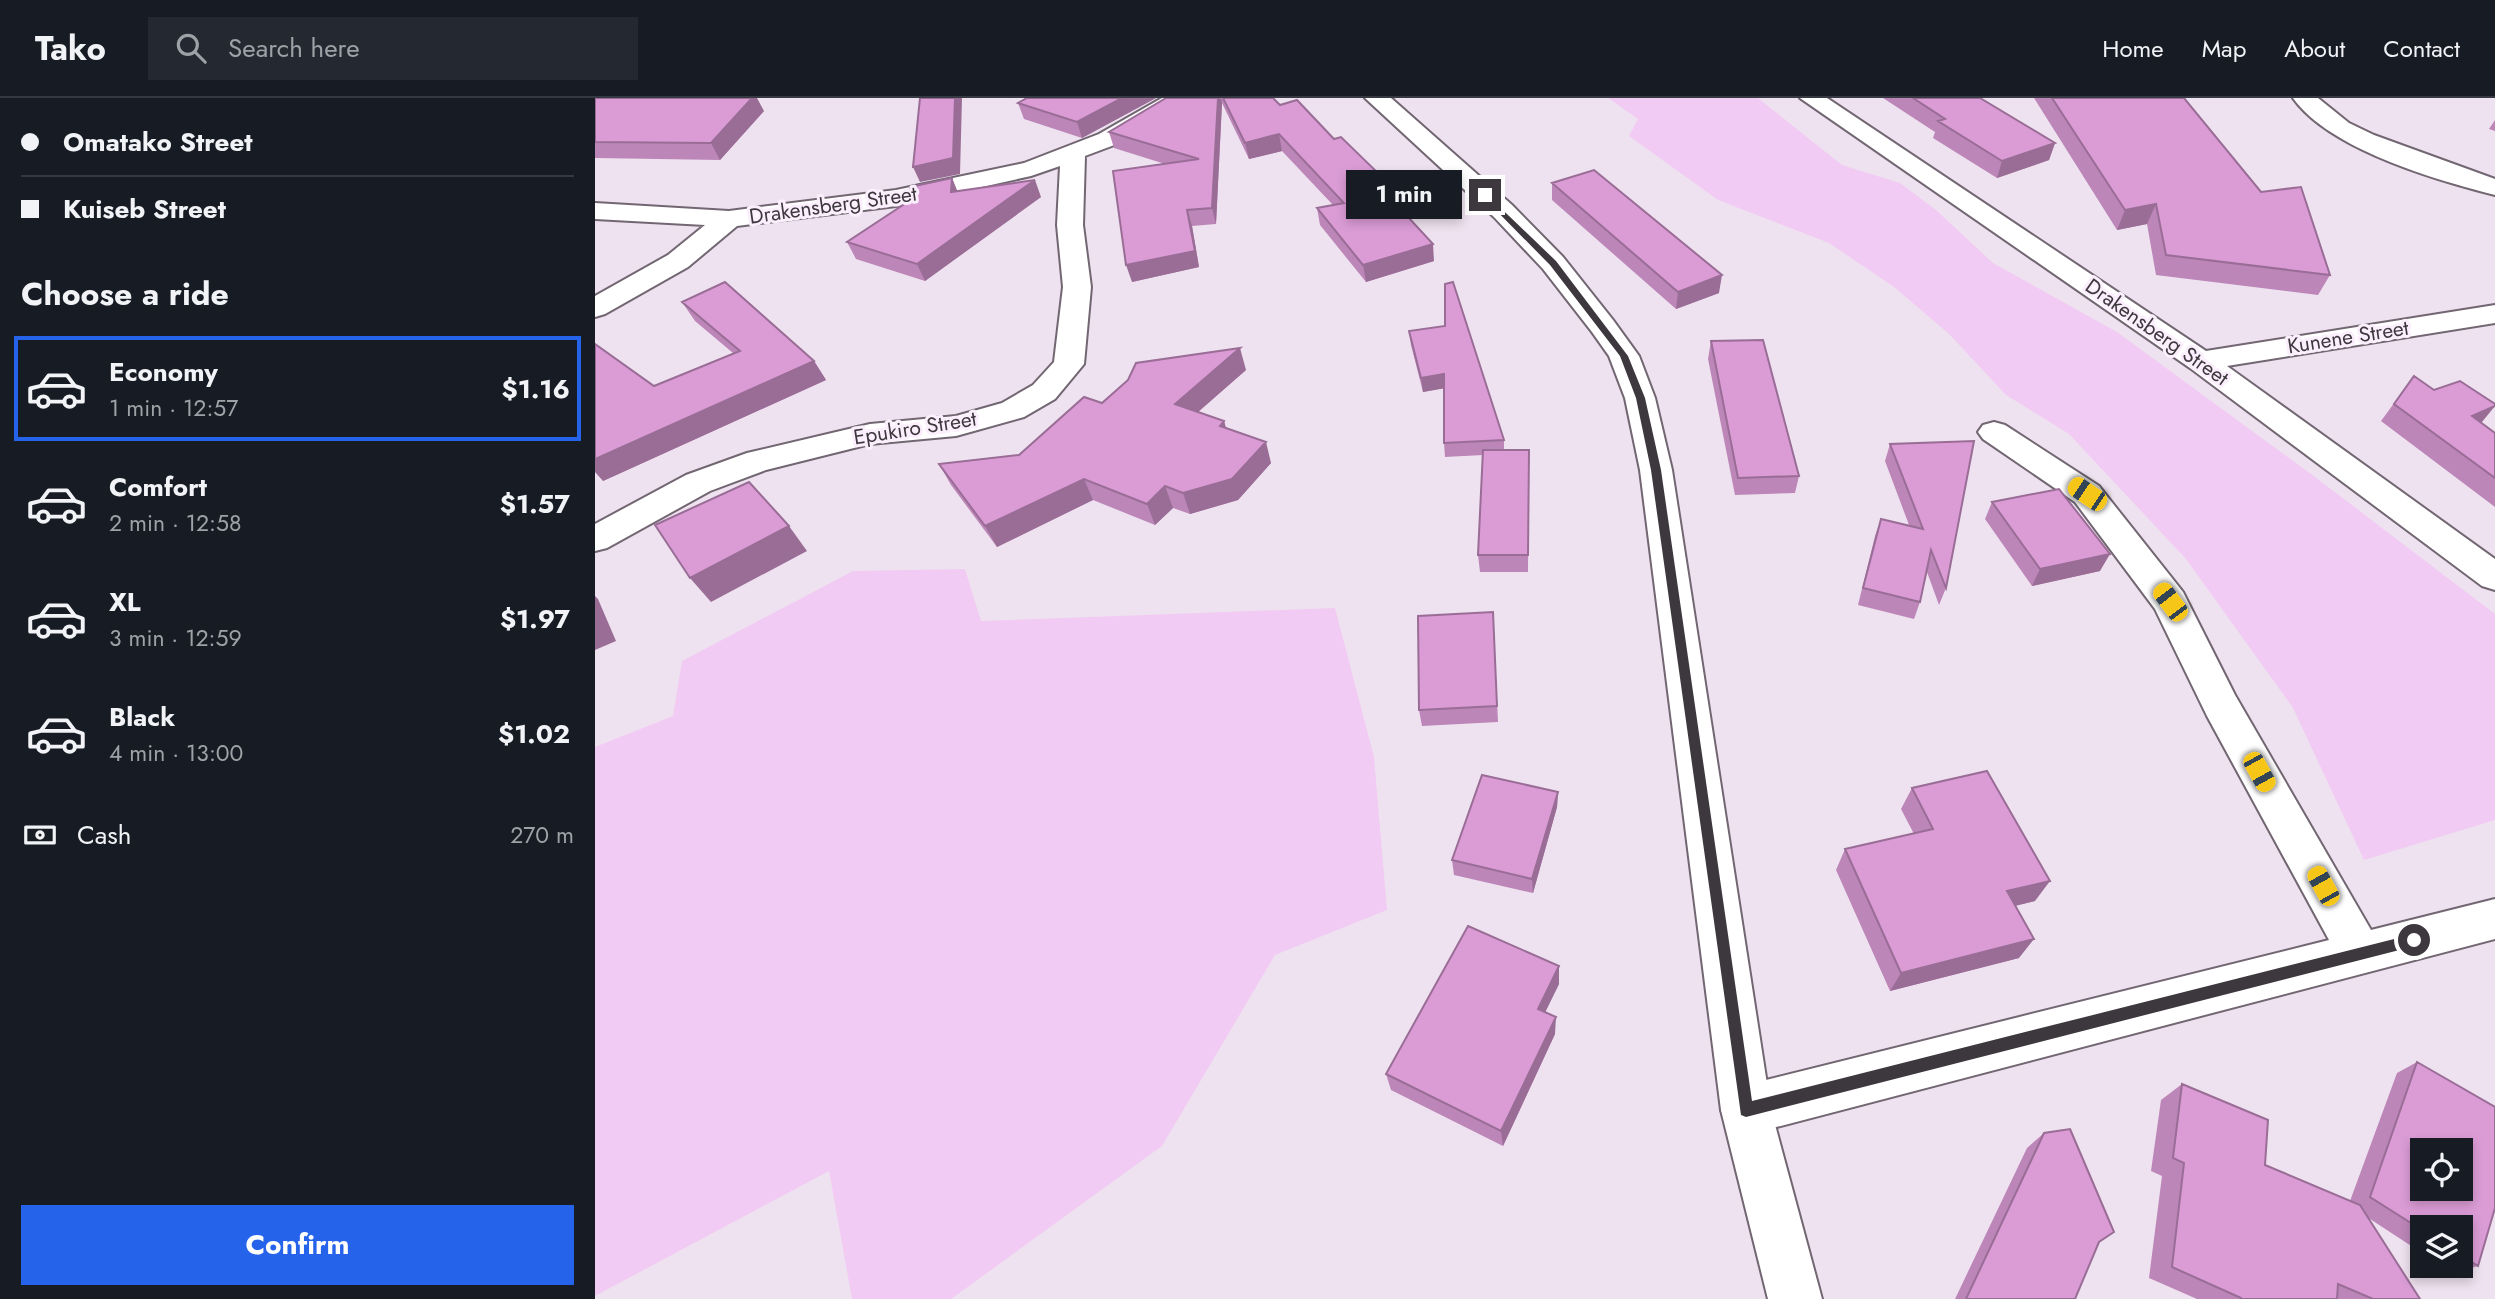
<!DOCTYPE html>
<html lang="en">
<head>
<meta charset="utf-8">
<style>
  :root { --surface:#171b24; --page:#242831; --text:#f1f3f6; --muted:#9ea1a6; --line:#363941; --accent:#2563eb }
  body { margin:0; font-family:Jost,sans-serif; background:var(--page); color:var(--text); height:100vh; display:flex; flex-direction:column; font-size:26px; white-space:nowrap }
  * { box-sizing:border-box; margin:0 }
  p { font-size:23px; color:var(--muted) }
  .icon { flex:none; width:38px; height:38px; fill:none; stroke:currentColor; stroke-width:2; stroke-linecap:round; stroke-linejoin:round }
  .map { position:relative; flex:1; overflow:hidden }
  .details { display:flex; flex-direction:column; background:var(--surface); width:595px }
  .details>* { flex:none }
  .guide { display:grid; align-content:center; height:154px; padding:0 21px; background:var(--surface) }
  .controls { position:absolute; left:1815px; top:1040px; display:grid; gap:14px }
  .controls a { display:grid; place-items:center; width:63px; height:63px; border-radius:0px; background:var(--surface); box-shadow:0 4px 10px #0003; font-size:35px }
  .end { position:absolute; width:32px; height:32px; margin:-16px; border:9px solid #3d383d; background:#fff; box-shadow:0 0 0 4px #fff }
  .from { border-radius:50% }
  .bubble { position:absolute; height:49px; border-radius:0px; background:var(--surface); box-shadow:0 4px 10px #0003; font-size:23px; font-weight:700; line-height:49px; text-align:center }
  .car { position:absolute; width:21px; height:42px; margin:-21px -10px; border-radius:9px; box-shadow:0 0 5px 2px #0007; background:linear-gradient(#f5c518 24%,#345 0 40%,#f5c518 0 76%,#345 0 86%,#f5c518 0) }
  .guide b { display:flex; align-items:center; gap:24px; height:66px; font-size:26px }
  .guide b+b { border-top:2px solid var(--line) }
  .guide i { width:18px; height:18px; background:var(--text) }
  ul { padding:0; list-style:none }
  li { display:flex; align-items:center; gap:21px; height:105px; margin:0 14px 10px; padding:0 7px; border:4px solid transparent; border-radius:0px }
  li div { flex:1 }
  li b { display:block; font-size:26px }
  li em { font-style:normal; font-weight:700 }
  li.on { border-color:var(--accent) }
  li>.icon { width:63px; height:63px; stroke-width:1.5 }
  h2 { padding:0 21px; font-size:32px; line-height:84px }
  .pay { display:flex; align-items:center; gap:18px; height:77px; padding:0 21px; font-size:26px }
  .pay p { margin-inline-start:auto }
  .action { display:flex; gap:14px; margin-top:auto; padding:14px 21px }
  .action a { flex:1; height:80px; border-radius:0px; background:var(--accent); color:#fff; font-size:28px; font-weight:700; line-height:80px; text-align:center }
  header { display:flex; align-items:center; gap:42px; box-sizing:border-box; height:98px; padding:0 35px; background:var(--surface); border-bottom:2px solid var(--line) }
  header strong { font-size:33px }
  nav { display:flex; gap:38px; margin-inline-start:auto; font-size:24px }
  .search { width:490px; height:63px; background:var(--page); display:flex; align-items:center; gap:18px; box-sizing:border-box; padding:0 24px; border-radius:0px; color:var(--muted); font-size:26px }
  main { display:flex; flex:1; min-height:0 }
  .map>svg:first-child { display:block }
</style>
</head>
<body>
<header>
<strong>Tako</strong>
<div class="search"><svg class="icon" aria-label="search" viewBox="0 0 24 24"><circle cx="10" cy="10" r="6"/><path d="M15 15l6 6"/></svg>Search here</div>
<nav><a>Home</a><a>Map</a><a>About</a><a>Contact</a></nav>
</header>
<main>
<section class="details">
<div class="guide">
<b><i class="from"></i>Omatako Street</b>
<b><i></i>Kuiseb Street</b>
</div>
<h2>Choose a ride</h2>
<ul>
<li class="on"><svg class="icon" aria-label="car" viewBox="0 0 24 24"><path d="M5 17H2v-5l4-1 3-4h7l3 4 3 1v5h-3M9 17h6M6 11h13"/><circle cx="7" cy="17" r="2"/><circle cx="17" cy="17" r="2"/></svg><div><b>Economy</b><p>1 min · 12:57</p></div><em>$1.16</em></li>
<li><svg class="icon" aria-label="car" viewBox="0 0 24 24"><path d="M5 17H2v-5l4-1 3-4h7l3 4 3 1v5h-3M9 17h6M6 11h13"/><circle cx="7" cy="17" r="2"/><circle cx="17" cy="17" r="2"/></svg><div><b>Comfort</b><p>2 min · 12:58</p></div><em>$1.57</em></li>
<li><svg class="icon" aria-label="car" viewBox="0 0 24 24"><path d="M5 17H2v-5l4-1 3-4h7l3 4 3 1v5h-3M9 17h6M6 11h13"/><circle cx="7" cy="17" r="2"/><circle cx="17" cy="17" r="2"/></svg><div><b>XL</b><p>3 min · 12:59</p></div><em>$1.97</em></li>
<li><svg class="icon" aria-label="car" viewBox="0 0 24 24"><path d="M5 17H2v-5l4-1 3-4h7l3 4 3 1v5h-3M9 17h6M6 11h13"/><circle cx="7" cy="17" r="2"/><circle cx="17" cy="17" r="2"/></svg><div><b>Black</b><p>4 min · 13:00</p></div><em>$1.02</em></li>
</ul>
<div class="pay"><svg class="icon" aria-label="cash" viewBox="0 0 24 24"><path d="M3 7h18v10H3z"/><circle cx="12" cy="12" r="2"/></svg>Cash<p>270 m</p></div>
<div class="action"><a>Confirm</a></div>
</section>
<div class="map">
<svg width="1900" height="1201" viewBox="0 0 1900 1201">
  <rect width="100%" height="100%" fill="#efe2f0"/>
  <path fill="#f1cbf3" d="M1013,0H1163L1247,67L1305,85L1341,112L1398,165L1522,234L1724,382L1900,516V722L1769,762L1698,610L1591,461L1474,336L1411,297L1354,236L1299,189L1234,145L1123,102L1034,38L1043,21Z
    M370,471L386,523L740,510L779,659L792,812L680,857L567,1048L356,1201H257L234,1073L0,1198V649L78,618L87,563L258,473Z"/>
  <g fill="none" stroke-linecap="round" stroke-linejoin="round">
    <defs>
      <path id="minor" d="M567,0H596L522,46L490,58L488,127L496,189L489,266L460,301L429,319L361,338L275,346L171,372L115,393L12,450L0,453V426L91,377L152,355L275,326L361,318L407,305L438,287L459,264L468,189L462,127L465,68L436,78L301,108L142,128L93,169L10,216L0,219V198L73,157L110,127L0,121V105L134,113L301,92L429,65L504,36Z
        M1205,0H1232L1611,253L1900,207V225L1632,268L1900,461V492L1887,488L1595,270Z
        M1698,0H1723L1754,25L1779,37L1900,81V97C1841,82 1734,51 1698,0Z
        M1399,324L1410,327L1504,388L1588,494L1640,597L1776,832L1900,801V841L1151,1037L1134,1029L1126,1012L1134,995L1151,987L1734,842L1612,618L1560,511L1480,404L1388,341L1383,334L1388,327Z"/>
      <path id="tertiary" d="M770,0H796L917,107L968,159L1018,222L1044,258L1060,300L1077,372L1176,1012L1227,1201H1173L1126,1012L1045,372L1030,300L1014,258L997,234L948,171L899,119Z"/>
    </defs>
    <use href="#minor" stroke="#716671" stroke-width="4"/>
    <use href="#tertiary" stroke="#716671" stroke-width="4"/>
    <use href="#minor" fill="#fff" fill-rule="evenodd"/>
    <use href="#tertiary" fill="#fff" fill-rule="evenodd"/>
  </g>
  <path fill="#bc86b8" d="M0,0L169,13L125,62L0,60Z
    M432,0H561L487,40L429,21L423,5Z
    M571,0H628L685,7L739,41L784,76L785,88L839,163L771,184L725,127L722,110L738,107L687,53L654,61L627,5L621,126L597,128L604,169L537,184L570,66L519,50L514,34Z
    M1288,0H1385L1460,45L1454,62L1402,80L1338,40L1340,34Z
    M1439,0H1589L1735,177L1723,197L1561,177L1552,126L1522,132Z
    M1900,22V33L1894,31Z
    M357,80L362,93L446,99L330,183L261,161L252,144Z
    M957,85L1124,195L1081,211L957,102Z
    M87,204L219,263L231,282L8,383L59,288L138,255L100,223Z
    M814,233L909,342V352H934L933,474H885L883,457L888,357L850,359L849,345V290L828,294L816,247Z
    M1116,243L1204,378L1200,395L1140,397L1113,261Z
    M651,272L603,314L629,323L631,330L676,365L643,402L595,416L578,410L560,427L498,402L402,449L356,387L344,366L424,357L507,305Z
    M1819,278L1900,335V409L1786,323Z
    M1295,346L1351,490L1344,507L1332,474L1325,504L1319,521L1263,507L1280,438L1286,421L1314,427L1290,363Z
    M1397,404L1505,473L1437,488L1390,421Z
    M898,514L903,624L827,628L824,612Z
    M1317,690L1440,803L1420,808L1424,860L1295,893L1241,772L1250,751L1319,736L1306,711Z
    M963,694L962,709L938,795L859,777L857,762Z
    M964,886L950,914L960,936L908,1048L796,992L791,976Z
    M1822,964L1883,1168L1859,1175L1846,1167H1866V1129H1827V1155L1772,1119L1825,1201H1602L1554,1180L1567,1078L1556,1073L1566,1002L1587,986L1670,1067L1755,1103L1802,975Z
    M1449,1035L1504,1144L1480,1201H1360L1432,1050Z"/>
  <path fill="#996d96" d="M157,0H162L169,13L125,62L116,45Z
    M360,0H367L365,76L325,84L318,69Z
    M527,0H561L487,40L482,24Z
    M623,0H626L627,5L621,126L617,110Z
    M684,36L687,53L654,61L650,45Z
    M1460,45L1454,62L1402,80L1407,63Z
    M784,76L786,93L776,79Z
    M357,80L364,97L356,94Z
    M440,82L446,99L330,183L322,166Z
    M1561,106L1552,126L1522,132L1530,112Z
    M592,112L597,128L604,169L537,184L531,167Z
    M838,146L839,163L771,184L768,167Z
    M1127,177L1124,195L1081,211L1083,194Z
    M645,250L651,272L587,328L580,306Z
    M219,263L231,282L8,383L0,374V361Z
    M849,276L851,290L828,294L826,280Z
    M1900,308L1887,324L1862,336L1877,318Z
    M629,323L635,345L625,328Z
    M671,344L676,365L643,402L595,416L588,395Z
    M489,381L498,402L402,449L390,428Z
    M570,388L578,410L560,427L552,406Z
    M194,428L212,453L116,504L95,480Z
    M1515,456L1505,473L1437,488L1445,471Z
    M0,498L3,501L21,543L0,552Z
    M963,694L962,709L938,795L937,781Z
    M1455,783L1440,803L1398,813L1412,793Z
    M1439,841L1424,860L1295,893L1306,875Z
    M964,868V886L943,929V911Z
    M961,919L960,936L908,1048L906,1033Z"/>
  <path fill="#db9cd6" stroke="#996d96" stroke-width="2" fill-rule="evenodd" d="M0,0H157L116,45L0,44Z
    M325,0H360L358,60L318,69Z
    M432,0H527L482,24L423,5Z
    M571,0H623L617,110L592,112L600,153L531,167L518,73L604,61L514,34Z
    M628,0H678L685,7L702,2L739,41L746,39L784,76L776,79L838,146L768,167L722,110L749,105L684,36L650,45Z
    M1318,0H1385L1460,45L1407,63L1343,23L1350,21Z
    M1457,0H1589L1666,94L1706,89L1735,177L1571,157L1561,106L1530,112Z
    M999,72L1127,177L1083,194L957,85Z
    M357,80L356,94L440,82L322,166L252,144L314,103L315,89Z
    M130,184L219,263L0,361V246L59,288L145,253L87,204Z
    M858,184L909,342L849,345V276L826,280L814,233L850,228V186Z
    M1168,242L1204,378L1143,380L1116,243Z
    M645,250L580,306L629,323L625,328L671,344L637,381L588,395L570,388L552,406L489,381L390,428L344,366L424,357L489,299L507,305L533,282L541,265Z
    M1819,278L1839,292L1865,283L1900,306V308L1877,318L1900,335V380L1799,306Z
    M1379,343L1351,490L1336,452L1325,504L1268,490L1286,421L1328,431L1295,346Z
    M888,352H934L933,457H883Z
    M154,384L194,428L95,480L60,427Z
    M1464,391L1515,456L1445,471L1397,404Z
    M898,514L902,608L824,612L823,518Z
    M1392,673L1455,783L1412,793L1439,841L1306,875L1250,751L1338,731L1317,690Z
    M887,677L963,694L937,781L857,762Z
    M873,828L964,868L943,911L961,919L906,1033L791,976Z
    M1822,964L1900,1009V1110L1883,1168L1866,1157V1129H1827V1132L1775,1099ZM1827,1052H1866V1090H1827Z
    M1587,986L1673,1022L1670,1067L1765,1107L1825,1201H1778L1743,1186L1742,1201H1646V1200L1577,1169L1589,1065L1578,1060Z
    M1475,1031L1519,1134L1504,1144L1480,1201H1371L1449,1035Z"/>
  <path fill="#3d383d" d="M890,95L961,163L1033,258L1050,300L1066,372L1157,1003L1819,836L1824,838V847L1151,1019L1146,1017L1056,372L1041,300L1025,258L955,167L887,98Z"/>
  <g text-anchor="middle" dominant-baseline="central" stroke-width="6" stroke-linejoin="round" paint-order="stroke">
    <g font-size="21" fill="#3d383d" stroke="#fceffd">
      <text transform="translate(238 107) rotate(-8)">Drakensberg Street</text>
      <text transform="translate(1562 234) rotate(35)">Drakensberg Street</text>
      <text transform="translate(1753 239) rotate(-9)">Kunene Street</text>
      <text transform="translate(320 330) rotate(-9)">Epukiro Street</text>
    </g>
  </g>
</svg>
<div class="controls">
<a><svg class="icon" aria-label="locate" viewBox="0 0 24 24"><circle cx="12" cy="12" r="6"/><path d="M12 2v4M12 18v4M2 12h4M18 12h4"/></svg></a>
<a><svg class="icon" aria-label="layers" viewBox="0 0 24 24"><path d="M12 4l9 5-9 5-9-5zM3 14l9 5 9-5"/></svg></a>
</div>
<i class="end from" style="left:1819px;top:842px"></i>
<i class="end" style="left:890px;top:97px"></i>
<div class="bubble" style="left:751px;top:72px;width:116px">1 min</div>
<i class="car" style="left:1492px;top:396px;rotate:304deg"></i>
<i class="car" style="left:1575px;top:504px;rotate:323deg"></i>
<i class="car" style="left:1664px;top:674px;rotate:151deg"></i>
<i class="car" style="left:1728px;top:788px;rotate:331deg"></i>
</div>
</main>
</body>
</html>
